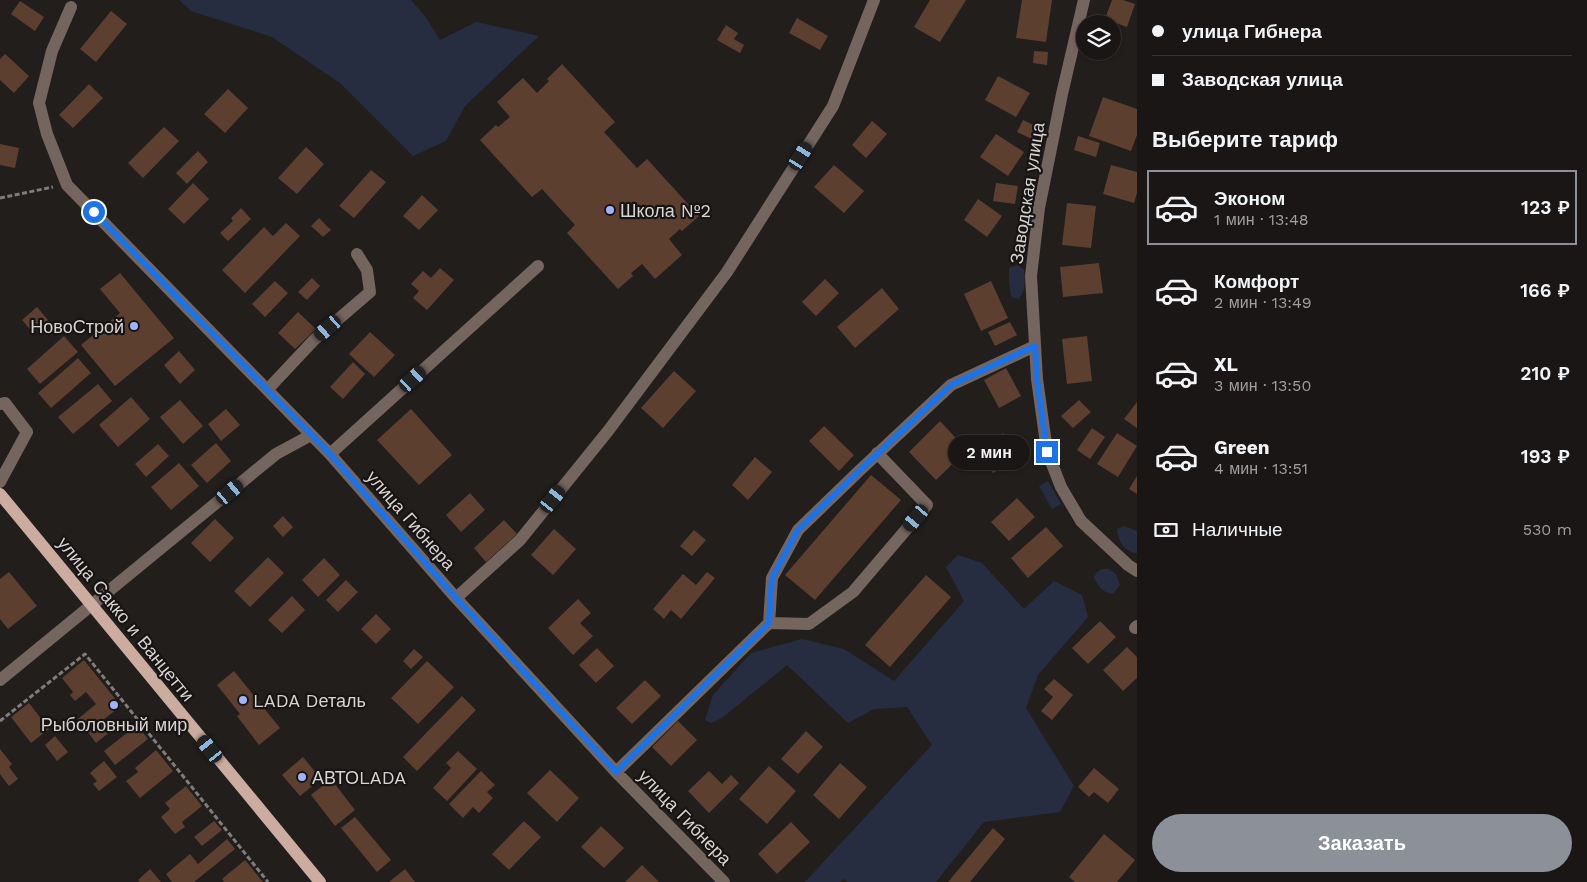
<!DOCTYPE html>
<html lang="ru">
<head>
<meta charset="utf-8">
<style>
  :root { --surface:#191615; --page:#221f1e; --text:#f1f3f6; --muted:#9f9fa0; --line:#373534; --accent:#8c9099 }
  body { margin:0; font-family:"Work Sans",sans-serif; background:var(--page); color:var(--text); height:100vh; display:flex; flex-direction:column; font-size:19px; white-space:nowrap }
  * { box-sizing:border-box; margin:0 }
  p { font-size:16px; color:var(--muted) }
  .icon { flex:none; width:28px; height:28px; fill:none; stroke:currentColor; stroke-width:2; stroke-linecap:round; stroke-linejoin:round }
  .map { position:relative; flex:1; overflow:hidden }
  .details { display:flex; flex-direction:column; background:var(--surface); width:450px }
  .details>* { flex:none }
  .banner { display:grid; align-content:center; height:110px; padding:0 15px; background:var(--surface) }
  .controls { position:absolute; left:1076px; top:15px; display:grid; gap:10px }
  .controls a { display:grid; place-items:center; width:45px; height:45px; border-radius:50%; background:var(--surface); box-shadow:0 1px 4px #0004,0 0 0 1px var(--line); font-size:25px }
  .end { position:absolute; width:22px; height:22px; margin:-11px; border:6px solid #1a73e8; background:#fff; box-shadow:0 0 0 2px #fff }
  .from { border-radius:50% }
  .bubble { position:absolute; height:35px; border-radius:18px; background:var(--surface); box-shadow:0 1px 4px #0004,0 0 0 1px var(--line); font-size:16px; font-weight:600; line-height:35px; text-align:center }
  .car { position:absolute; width:15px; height:30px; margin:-15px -8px; border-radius:6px; box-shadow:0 0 4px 1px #0007; background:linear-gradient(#222 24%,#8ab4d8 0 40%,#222 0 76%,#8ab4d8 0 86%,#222 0) }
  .banner b { display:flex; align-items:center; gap:18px; height:48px; font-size:19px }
  .banner b+b { border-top:1px solid var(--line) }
  .banner i { width:12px; height:12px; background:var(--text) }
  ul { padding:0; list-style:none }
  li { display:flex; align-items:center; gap:15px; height:75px; margin:0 10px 8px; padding:0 5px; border:2px solid transparent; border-radius:0px }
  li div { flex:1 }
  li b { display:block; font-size:19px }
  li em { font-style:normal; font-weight:600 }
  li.active { border-color:var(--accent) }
  li>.icon { width:45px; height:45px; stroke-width:1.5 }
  h2 { padding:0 15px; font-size:22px; line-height:60px }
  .pay { display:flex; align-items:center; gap:12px; height:55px; padding:0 15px; font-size:19px }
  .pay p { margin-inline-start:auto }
  .primary-button { display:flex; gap:10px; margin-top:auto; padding:10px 15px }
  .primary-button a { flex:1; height:58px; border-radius:30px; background:var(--accent); color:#fff; font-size:20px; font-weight:600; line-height:58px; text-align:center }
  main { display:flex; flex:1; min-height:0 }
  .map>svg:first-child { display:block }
</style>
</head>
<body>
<main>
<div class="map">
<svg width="1137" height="882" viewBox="0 0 1137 882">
  <rect width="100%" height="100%" fill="#211e1c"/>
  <path fill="#272d41" d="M179,0H411L427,19L440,40L476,22L539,36L465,106L446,141L413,156L340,83L272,37L191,11Z
    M1018,265L1024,270C1025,282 1026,289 1019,299L1011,297L1009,281V268Z
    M1048,481L1061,504L1052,509L1039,486Z
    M1124,526L1137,531V553C1124,552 1118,541 1117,529Z
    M958,555L982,563L1024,609L1054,581L1082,595L1088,617L1038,675L1026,708L1074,786L1060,812L984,822L936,882H848L843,879L840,882H805L932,745L907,707L874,709L848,723L787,665L722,718L711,723L705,720L713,695L751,653L802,639L844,649L894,681L964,601L946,567Z
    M1102,569H1109L1116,574L1120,585L1113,594C1102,592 1098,587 1094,577L1097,572Z"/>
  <path fill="#5d3f30" d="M930,0H966L940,42L914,27Z
    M1022,0H1052L1046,42L1016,38Z
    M1112,0H1123L1135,4L1127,27L1105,19Z
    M20,1L44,17L35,31L11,14Z
    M111,11L127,24L96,62L80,49Z
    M797,18L828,36L820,50L789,33Z
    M726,25L738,33L734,39L744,45L740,53L717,40Z
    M1034,51L1048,52L1047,65L1033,63Z
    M5,54L29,76L14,93L0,80V59Z
    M562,64L615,122L604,132L637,168L647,159L699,216L682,231L680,229L669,239L682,255L655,279L642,264L631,273L633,276L618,289L567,233L575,225L542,189L532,197L480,140L496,125L498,127L510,117L497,102L523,78L537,93L549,81L547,79Z
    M998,76L1030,93L1016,117L985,100Z
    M89,84L103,98L73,128L59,115Z
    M228,89L248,108L225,133L204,114Z
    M1103,97L1137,109V135L1131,151L1089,136Z
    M1023,120L1040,128L1034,140L1017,132Z
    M872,121L887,134L866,158L852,145Z
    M164,127L179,141L143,178L128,163Z
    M996,134L1024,152L1008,176L980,157Z
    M1078,136L1100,143L1096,157L1074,150Z
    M0,144L19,148L15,168L0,165Z
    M306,147L324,164L297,194L278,178Z
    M198,151L208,162L187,184L176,173Z
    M834,165L864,191L844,213L814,187Z
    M1111,165L1137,172V193L1134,203L1103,194Z
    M371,170L386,182L354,218L339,206Z
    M193,183L209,199L184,224L168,209Z
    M996,183L1018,186L1015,204L993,201Z
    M422,195L438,210L419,230L403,216Z
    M978,199L1002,216L987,237L964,220Z
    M1067,203L1096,206L1091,248L1062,245Z
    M241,208L251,219L228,241L220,233L233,221L231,218Z
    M319,218L331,230L323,237L311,226Z
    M286,223L300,236L245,293L222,270L264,227L273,236Z
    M1099,263L1103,293L1063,297L1060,267Z
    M440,268L454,280L427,310L413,298L419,291L411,284L423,271L431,278Z
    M120,273L174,338L115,386L81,345L120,313L100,289Z
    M312,278L320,286L307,300L298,292Z
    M825,279L839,293L816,316L802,302Z
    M275,281L288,293L265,317L252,304Z
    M991,281L1008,318L981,331L964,294Z
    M882,288L899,309L855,348L837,327Z
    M37,307L48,320L33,333L22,320Z
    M298,312L316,329L295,349L278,333Z
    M1010,322L1017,335L995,346L988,332Z
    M370,332L395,355L374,377L349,354Z
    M64,336L78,352L40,384L27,369Z
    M1087,336L1092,381L1067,384L1062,339Z
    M179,351L195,370L180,384L164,365Z
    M78,358L91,373L51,408L38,393Z
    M353,362L365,374L343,399L330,387Z
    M1006,368L1021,396L999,408L984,380Z
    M674,371L696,391L663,428L641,408Z
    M98,384L112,401L73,434L58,417Z
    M131,397L150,419L118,447L99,425Z
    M180,400L203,426L183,444L160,417Z
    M1079,400L1091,412L1073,428L1061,416Z
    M1137,402V428L1124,419Z
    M226,409L240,425L221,441L208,424Z
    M411,409L452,455L419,485L377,440Z
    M940,421L967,450L936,480L909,452Z
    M824,426L854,455L839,471L809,441Z
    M1092,428L1105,437L1090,459L1077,450Z
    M1003,433L1018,458L993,473L977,448Z
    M1117,433L1137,446L1118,477L1097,464Z
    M216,443L231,461L207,483L191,465Z
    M158,444L169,456L146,477L135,464Z
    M755,457L772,472L748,500L732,485Z
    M179,463L199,486L171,510L151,487Z
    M871,475L901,500L815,600L785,575Z
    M1137,476V494L1129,489Z
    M470,493L485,510L461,532L446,515Z
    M1017,498L1035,517L1009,541L991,522Z
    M283,516L293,527L283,537L273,526Z
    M215,519L234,538L210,562L191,543Z
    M504,520L517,534L486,562L474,548Z
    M1046,527L1063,546L1028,578L1011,558Z
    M554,529L576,549L553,575L531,555Z
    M694,530L706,540L692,556L680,546Z
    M268,557L284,573L250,607L234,591Z
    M324,558L340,575L318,597L302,580Z
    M9,572L37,606L8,629L0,619V579Z
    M707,572L715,578L681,619L671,610L664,619L653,609L683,574L696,585Z
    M926,575L951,597L890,667L865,645Z
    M346,580L358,592L338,612L326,600Z
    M292,596L305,610L282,633L268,620Z
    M578,599L591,613L580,623L593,636L573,655L548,628Z
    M376,614L391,629L376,644L361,629Z
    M1100,621L1116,637L1088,664L1072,648Z
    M1127,647L1137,657V678L1123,691L1103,670Z
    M597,648L614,666L596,683L579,665Z
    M414,649L423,657L411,669L403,661Z
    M84,660L121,706L103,720L111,731L96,743L78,719L96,704L86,692L75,701L70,695L73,692L62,678Z
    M427,661L454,687L418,724L391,698Z
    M234,671L280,728L259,745L237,716L240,714L217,685Z
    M1054,679L1073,695L1052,720L1041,711L1053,697L1044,689Z
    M645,680L661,696L632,724L616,708Z
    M462,696L476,710L417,771L403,757Z
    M29,703L49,729L31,743L11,717Z
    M678,721L697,740L671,766L652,747Z
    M137,725L148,739L115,765L104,751Z
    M806,731L823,747L798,774L781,759Z
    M55,736L68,752L57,761L45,745Z
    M0,749L12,764L9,767L18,779L9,786L0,774Z
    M156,750L173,771L140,798L126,781L138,772L135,768Z
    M458,751L477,769L447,801L433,788L451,768L446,763Z
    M303,757L321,779L300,796L282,775Z
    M104,761L117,777L99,791L93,784L97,781L90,773Z
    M840,763L867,787L839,819L813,795Z
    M769,766L796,791L767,824L739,799Z
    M1094,768L1119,789L1108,803L1094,792L1089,797L1078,787Z
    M550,770L579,798L557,822L527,793Z
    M481,771L495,785L487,792L493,798L479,813L473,807L463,818L449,804Z
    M709,771L722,784L731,775L739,783L709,813L688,791Z
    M331,779L355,810L335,826L311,795Z
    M186,786L202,806L182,822L185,827L175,834L161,817L170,809L165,803Z
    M355,817L391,860L377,872L341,828Z
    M214,821L222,830L202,846L194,837Z
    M524,821L541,837L509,870L492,854Z
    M791,822L810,842L777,874L758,854Z
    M601,826L624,848L604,868L581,847Z
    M993,828L1005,839L970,882H948Z
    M1104,834L1135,860L1117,882H1075L1069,877Z
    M227,839L235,849L194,882H172L166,874L190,854L198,864Z
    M245,860L263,882H224L222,879Z
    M642,865L659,882H625Z
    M150,869L161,882H140L138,880Z
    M405,869L415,882H389Z"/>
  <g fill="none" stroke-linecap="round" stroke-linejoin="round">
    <path stroke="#7f7d7b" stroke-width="3" stroke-dasharray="5 2.5" stroke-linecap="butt" d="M0,198L53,187
      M0,721L85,654L268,882"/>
    <path stroke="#74655e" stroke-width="12" d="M1084,0L1062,94L1039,208L1031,276L1037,379L1047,451L1061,487L1081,521L1128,565L1137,571
      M71,7L52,51L39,103L47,134L67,185L330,454L456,598L616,772L724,882
      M268,389L314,340L370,292L367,270L357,254
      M0,404L5,403L27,432L0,482
      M330,454L538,266
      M456,598L520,540L608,431L727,272L833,106L874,0
      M769,623L772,578L798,530L858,472L951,385L1035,346
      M1135,628L1137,626
      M0,680L276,454L311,435
      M616,772L769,623L809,624L853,592L927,505L877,453"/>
    <path stroke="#cbac9e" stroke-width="12" d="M0,494L320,882"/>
  </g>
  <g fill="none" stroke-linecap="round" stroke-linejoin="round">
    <path stroke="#1a73e8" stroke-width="6" d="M94,212L330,454L456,598L616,772L769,623L772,578L798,530L858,472L951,385L1035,346L1037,379L1047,452"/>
  </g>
  <g fill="#9fb3fd" stroke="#181413" stroke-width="2">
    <circle cx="610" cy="210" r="5"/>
    <circle cx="134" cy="326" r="5"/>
    <circle cx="243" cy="700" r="5"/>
    <circle cx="114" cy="705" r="5"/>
    <circle cx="302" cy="777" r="5"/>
  </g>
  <g text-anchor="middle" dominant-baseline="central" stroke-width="4.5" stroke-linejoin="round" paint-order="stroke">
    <g font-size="18" fill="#d6d4d3" stroke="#181413">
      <text transform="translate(1027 193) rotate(-81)">Заводская улица</text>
      <text transform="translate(411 520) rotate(49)">улица Гибнера</text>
      <text transform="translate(126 619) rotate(51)">улица Сакко и Ванцетти</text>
      <text transform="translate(685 817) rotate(46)">улица Гибнера</text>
    </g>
    <g font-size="18" fill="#d6d4d3" stroke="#181413" text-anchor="start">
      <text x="620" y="210">Школа №2</text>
      <text x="124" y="326" text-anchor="end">НовоСтрой</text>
      <text x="253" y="700">LADA Dеталь</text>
      <text x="114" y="724" text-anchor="middle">Рыболовный мир</text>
      <text x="312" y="777">АВТОLADA</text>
    </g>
  </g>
</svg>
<div class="controls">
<a><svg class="icon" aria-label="layers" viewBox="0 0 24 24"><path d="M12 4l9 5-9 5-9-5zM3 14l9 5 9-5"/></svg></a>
</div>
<i class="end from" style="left:94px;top:212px"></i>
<i class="end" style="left:1047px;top:452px"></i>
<div class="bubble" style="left:948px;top:435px;width:82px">2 мин</div>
<i class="car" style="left:801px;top:156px;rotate:32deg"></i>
<i class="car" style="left:328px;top:328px;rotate:229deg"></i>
<i class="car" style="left:413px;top:379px;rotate:48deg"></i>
<i class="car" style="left:230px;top:492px;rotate:50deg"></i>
<i class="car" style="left:553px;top:499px;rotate:39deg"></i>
<i class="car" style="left:916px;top:518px;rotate:220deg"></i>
<i class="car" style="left:210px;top:749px;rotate:321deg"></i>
</div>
<section class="details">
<div class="banner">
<b><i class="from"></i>улица Гибнера</b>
<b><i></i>Заводская улица</b>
</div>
<h2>Выберите тариф</h2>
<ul>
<li class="active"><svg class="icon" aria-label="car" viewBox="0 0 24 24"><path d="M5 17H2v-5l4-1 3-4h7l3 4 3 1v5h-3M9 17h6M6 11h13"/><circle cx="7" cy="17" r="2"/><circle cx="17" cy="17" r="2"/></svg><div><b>Эконом</b><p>1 мин · 13:48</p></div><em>123 ₽</em></li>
<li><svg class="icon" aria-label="car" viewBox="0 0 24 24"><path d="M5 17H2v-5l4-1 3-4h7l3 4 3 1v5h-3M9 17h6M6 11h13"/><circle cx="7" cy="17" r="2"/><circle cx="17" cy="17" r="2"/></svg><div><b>Комфорт</b><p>2 мин · 13:49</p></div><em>166 ₽</em></li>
<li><svg class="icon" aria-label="car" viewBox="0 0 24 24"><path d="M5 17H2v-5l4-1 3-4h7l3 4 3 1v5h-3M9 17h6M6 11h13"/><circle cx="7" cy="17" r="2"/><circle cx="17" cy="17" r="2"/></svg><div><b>XL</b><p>3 мин · 13:50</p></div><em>210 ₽</em></li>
<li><svg class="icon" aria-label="car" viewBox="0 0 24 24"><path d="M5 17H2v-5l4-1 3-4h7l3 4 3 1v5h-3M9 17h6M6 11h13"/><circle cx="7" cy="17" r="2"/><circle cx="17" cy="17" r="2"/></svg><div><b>Green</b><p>4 мин · 13:51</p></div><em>193 ₽</em></li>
</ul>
<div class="pay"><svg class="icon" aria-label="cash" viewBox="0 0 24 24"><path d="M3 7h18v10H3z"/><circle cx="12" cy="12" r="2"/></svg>Наличные<p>530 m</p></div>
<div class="primary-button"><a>Заказать</a></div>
</section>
</main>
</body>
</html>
